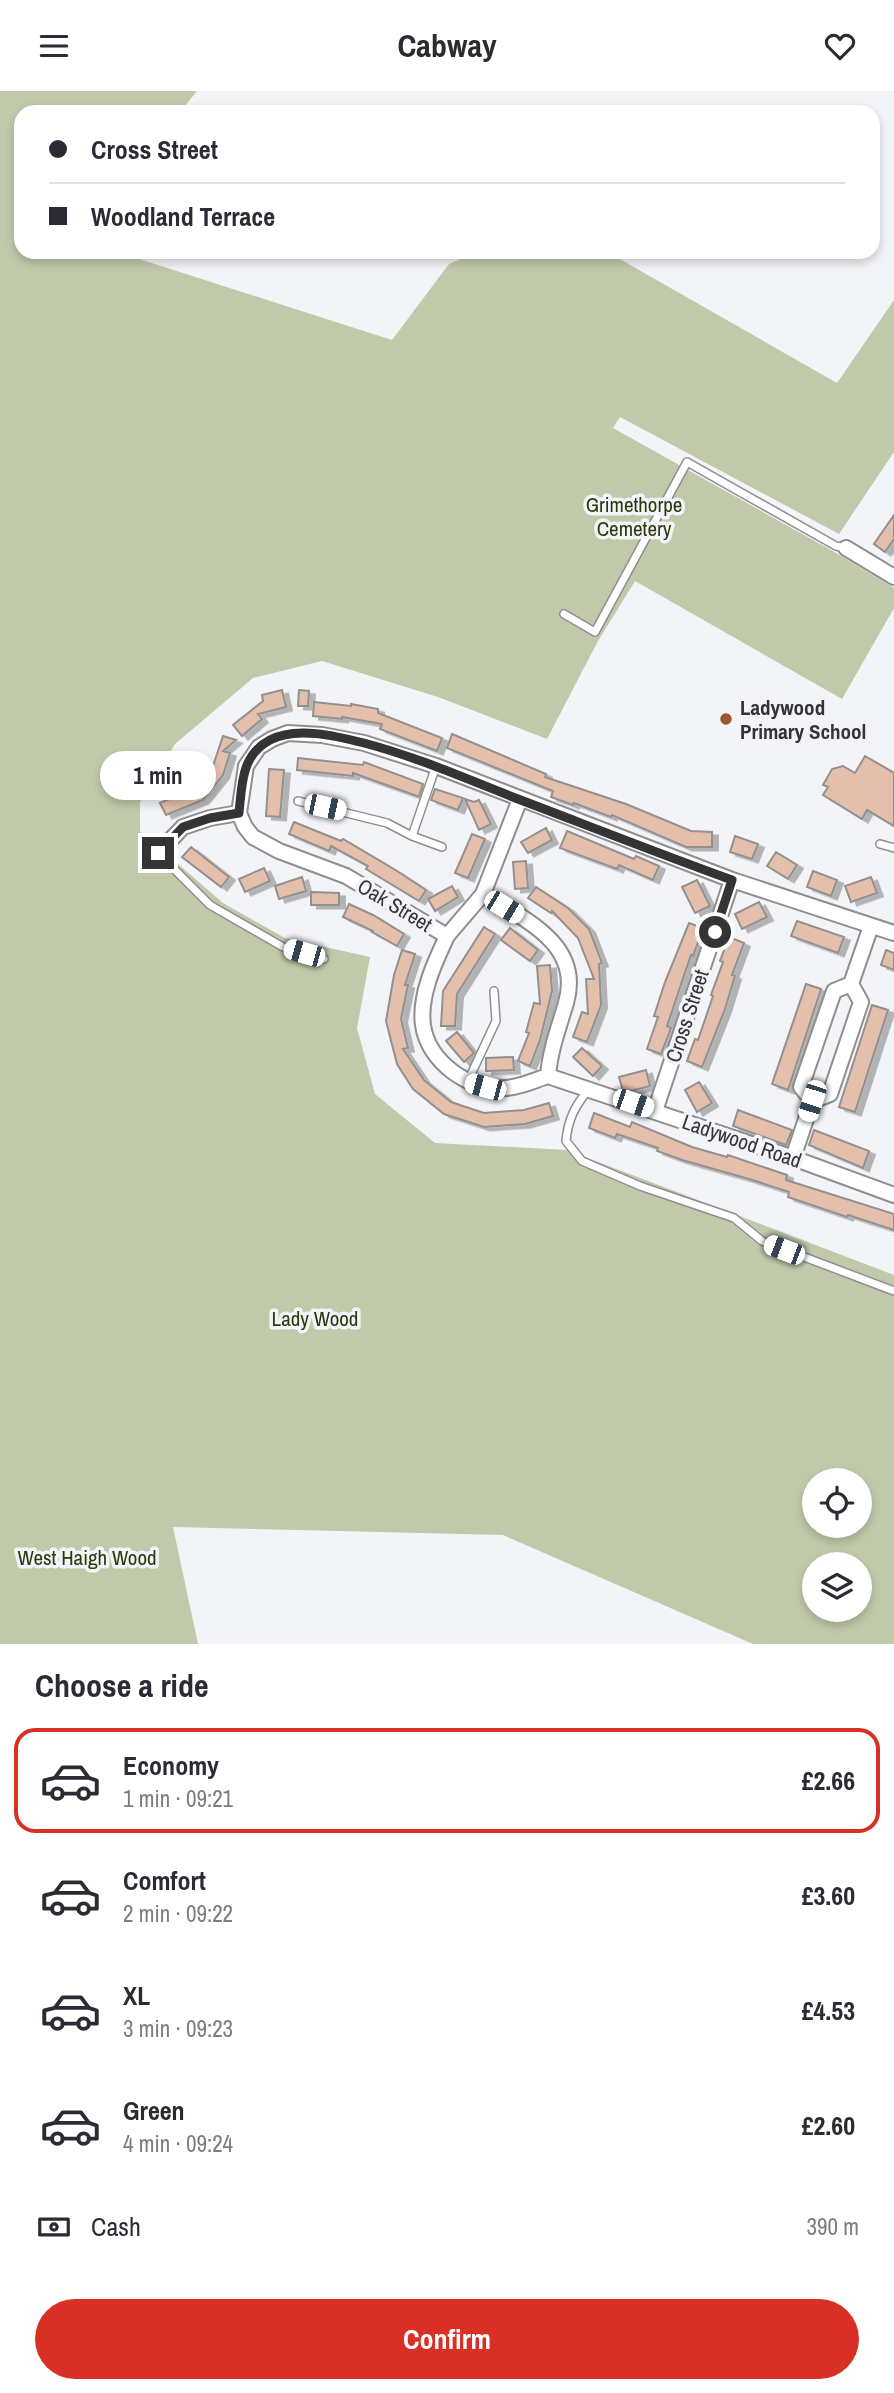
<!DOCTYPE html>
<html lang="en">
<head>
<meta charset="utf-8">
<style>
  :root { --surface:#fff; --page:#f7f7f7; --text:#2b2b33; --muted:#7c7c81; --line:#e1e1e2; --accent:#d93025 }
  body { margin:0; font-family:"Archivo Narrow",sans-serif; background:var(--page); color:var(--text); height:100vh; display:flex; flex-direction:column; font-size:26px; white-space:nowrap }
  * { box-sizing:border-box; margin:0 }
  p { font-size:23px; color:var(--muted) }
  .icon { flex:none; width:38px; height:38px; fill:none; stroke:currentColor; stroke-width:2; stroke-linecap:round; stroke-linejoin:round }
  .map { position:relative; height:1553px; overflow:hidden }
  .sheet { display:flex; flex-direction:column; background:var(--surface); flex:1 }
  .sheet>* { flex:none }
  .hud { position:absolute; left:14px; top:14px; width:866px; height:154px; border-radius:21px; box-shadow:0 4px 10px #0003; display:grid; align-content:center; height:154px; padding:0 35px; background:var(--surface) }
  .tools { position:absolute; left:802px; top:1377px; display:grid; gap:14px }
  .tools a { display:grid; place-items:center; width:70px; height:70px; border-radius:50%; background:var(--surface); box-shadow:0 4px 10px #0003; font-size:35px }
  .end { position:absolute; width:32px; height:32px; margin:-16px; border:9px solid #343436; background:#fff; box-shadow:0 0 0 4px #fff }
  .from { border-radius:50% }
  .bubble { position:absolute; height:49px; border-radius:24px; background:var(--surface); box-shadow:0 4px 10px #0003; font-size:23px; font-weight:700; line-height:49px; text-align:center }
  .car { position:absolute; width:21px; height:42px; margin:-21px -10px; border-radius:9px; box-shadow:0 0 5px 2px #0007; background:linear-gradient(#fff 24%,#345 0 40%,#fff 0 76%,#345 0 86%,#fff 0) }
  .hud b { display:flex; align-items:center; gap:24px; height:66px; font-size:26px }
  .hud b+b { border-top:2px solid var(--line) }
  .hud i { width:18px; height:18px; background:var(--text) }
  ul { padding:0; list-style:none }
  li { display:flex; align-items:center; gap:21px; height:105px; margin:0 14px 10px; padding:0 21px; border:4px solid transparent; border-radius:21px }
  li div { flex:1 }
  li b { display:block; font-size:26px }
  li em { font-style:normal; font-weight:700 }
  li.selected { border-color:var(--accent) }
  li>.icon { width:63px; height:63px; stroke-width:1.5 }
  h2 { padding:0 35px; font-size:32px; line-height:84px }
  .pay { display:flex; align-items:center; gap:18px; height:77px; padding:0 35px; font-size:26px }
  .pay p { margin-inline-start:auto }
  .button { display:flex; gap:14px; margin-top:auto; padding:14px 35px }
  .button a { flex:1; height:80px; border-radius:42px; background:var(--accent); color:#fff; font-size:28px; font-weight:700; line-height:80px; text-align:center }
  header { display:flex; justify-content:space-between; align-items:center; height:91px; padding:0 35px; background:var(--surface); font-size:32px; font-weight:700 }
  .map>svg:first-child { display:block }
</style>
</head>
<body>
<header><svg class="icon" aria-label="menu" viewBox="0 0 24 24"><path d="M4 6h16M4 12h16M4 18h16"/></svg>Cabway<svg class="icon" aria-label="heart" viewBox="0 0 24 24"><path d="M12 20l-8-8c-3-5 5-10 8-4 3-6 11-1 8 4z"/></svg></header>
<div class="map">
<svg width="894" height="1553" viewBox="0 0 894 1553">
  <defs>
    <filter id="shadow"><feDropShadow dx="6" dy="3.5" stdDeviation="0" flood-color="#0004"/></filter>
  </defs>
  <rect width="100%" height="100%" fill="#f3f4f7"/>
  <path fill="#c0caab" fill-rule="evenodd" d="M0,0H197L180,21H21V161H131L130,165L392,249L449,173L478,161H603L618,167L837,292L894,209V361L839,443L620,326L613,337L831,459L894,497V517L842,608L635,490L598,550L547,648L438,606L322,570L253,587L175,653L140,711V740L223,812L285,847L370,866L357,937L375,1003L435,1052L567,1059L894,1184V1553H753L503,1444L173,1436L198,1553H0ZM814,1390H859V1435H814ZM814,1474H859V1519H814Z"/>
  <path fill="#e4bfab" stroke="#93908f" stroke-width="2" filter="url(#shadow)" d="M894,424V448L885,461L874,453Z
    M282,599L286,616L258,623L262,628L242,645L233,634L263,610L262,604Z
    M299,599L309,600L308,615H298Z
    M314,611L351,615V613L378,618V622L442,647L437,660L380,638L382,633L342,626V628L313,625Z
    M452,643L546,683L545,686L626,713L691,740L712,741V756H686L612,724L611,726L574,712L573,714L551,706L553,700L447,657Z
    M223,645L236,649L223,660L230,662L223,684L203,709L166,724L160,712L195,697L213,675Z
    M865,665L894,682V735L867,719L862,728L823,704L828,696L823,694L832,678L843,675L855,682Z
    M298,667L363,674L364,671L423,693L419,705H417L353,682V685L297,679Z
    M269,678L284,679L280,726L266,725Z
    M435,698L463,707L458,719L431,709Z
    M465,708L474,711L479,709L491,733L479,739Z
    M294,731L341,750L343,748L397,780L426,799L419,810L366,778L368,775L331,755L329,760L289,743Z
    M546,737L552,749L528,762L521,751Z
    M567,740L634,768L636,765L659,775L653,789L619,774L617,778L560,757Z
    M472,743L485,748L468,787L455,782Z
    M735,745L758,753L752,768L730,761Z
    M191,756L229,786L221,796L182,766Z
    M776,761L797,774L788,788L767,775Z
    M526,770L528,797L515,798L513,771Z
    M264,777L270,790L245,801L239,788Z
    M813,780L837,789L831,805L807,796Z
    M302,786L306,800L279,808L275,795Z
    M871,786L877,802L851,811L845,795Z
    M697,789L710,815L695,822L682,796Z
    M452,795L458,806L435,820L428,808Z
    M536,796L568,817L589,838L602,872L599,873L601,914L587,951L573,946L582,921L588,923L586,888H594L578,847L552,820L551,822L528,807Z
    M311,801L339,802V814H311Z
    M759,811L767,826L742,838L735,823Z
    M349,813L373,824L404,843L397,855L372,841L373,840L343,826Z
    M797,830L844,846L838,862L791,845Z
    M689,832L703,837L693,865L691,864L667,935L671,937L661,963L647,958L658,926L654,925L665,891Z
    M484,836L495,843L457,903L455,935H441L443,900Z
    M510,837L538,859L530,870L501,849Z
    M729,846L744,852L732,884L735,885L725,918L702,976L687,970L695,948L698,949L713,905L711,904L723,871L720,870Z
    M402,859L415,863L405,894H408L401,928L408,957L403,958L424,989L451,1011L484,1022L524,1019L549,1012L553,1025L525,1033L484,1036L444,1023L413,998L397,973L386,930L394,884Z
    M886,859L894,862V879L881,874Z
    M550,874L552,900L540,949L530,975L518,970L529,942L526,941L534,912L540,913L537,875Z
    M806,893L821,898L788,999L772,993Z
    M872,914L888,919L855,1021L839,1016Z
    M457,941L474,962L464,971L446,950Z
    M582,957L602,975L593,985L573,966Z
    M513,966L514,979L486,980V967Z
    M646,979L650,995L627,1001L623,1000L619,986Z
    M699,991L712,1012L697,1021L685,999Z
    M738,1019L792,1039L786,1054L733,1035Z
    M594,1022L630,1036L632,1031L692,1056L727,1066L728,1064L787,1084L786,1089L894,1123V1139L848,1124L847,1126L788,1106L789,1101L749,1088L682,1069L657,1060L658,1057L617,1043L615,1047L589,1037Z
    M814,1039L869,1060L863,1077L809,1054Z"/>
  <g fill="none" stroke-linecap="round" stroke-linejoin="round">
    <defs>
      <path id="lane" d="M564,523L595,541L687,371L836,455L846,457
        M298,710L387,732L412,745L442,756
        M412,745L436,675
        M880,753L894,757
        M158,762L210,814L283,856L324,868
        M468,990L496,930L494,900
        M589,998C575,1015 568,1028 566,1050L582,1070L640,1095L734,1127L762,1150L894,1200"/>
      <path id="street" d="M846,457L894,486
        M158,762L183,736L210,727L239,722
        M483,803C524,828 583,853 566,912C559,936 550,959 548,985
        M447,845L483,803L520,708
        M548,985C535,989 521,996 506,997C470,1001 428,971 423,934C419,904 435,871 447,845L346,785L279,760L253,746L245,736L239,722L246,675L259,656L272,648L288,642L322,644L364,652L436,675L732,789L894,842
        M548,985L793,1067L894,1104
        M812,1010L801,996L834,900L851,893
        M655,1020L732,789
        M793,1067L812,1010L830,1003L861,911L851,893L871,835"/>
    </defs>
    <use href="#lane" stroke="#8e8e91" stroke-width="10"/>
    <use href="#street" stroke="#8e8e91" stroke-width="18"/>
    <use href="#lane" stroke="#fff" stroke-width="7"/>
    <use href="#street" stroke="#fff" stroke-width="14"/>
  </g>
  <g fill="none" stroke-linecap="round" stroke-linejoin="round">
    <path stroke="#343436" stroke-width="9" d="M158,762L183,736L210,727L239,722C242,694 241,664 270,649C296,635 336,645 364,652C417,666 467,688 518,708C589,735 660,763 732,789L715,841"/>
  </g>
  <circle fill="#9c572a" stroke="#f3f4f7" stroke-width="2.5" cx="726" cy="628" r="7"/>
  <g text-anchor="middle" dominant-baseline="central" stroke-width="7" stroke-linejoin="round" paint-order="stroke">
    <g font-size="21" fill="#2d370c" stroke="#f3f4f7">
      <text x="634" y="413">Grimethorpe<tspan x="634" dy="24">Cemetery</tspan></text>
      <text x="315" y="1227">Lady Wood</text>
      <text x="87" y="1466">West Haigh Wood</text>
    </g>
    <g font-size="21" font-weight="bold" fill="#343436" stroke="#f3f4f7" text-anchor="start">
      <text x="740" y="616">Ladywood<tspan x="740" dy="24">Primary School</tspan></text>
    </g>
    <g font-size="21" fill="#343436" stroke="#f3f4f7">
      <text transform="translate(395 814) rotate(31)">Oak Street</text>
      <text transform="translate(687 925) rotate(-72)">Cross Street</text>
      <text transform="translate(742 1050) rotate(19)">Ladywood Road</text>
    </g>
  </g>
</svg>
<div class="tools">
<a><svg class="icon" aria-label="locate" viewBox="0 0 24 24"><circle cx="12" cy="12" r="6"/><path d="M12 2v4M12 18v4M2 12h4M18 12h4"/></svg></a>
<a><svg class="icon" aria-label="layers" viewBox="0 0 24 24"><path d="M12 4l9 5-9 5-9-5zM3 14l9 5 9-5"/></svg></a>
</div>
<i class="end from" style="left:715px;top:841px"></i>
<i class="end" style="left:158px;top:762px"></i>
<div class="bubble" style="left:100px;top:660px;width:116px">1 min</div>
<i class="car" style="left:325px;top:716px;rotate:102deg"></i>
<i class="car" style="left:504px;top:816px;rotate:121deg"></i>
<i class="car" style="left:304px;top:862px;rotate:286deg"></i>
<i class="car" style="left:485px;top:996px;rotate:285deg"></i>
<i class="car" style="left:812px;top:1010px;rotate:198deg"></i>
<i class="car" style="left:633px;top:1012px;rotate:109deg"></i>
<i class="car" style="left:784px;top:1159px;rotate:291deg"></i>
<div class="hud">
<b><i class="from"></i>Cross Street</b>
<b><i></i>Woodland Terrace</b>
</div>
</div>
<section class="sheet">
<h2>Choose a ride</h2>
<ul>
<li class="selected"><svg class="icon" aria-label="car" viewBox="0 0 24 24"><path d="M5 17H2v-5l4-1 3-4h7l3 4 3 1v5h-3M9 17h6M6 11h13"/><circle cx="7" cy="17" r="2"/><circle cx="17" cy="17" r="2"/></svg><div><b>Economy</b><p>1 min · 09:21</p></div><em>£2.66</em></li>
<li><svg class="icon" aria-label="car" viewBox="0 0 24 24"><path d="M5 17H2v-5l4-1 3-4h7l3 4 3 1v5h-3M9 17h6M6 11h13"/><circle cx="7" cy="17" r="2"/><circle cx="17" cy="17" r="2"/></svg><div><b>Comfort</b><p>2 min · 09:22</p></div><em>£3.60</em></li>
<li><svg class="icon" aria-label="car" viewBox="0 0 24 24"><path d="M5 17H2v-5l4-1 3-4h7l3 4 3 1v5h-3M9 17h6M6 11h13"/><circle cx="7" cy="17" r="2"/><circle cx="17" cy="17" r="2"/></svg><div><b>XL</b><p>3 min · 09:23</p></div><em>£4.53</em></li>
<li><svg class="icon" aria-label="car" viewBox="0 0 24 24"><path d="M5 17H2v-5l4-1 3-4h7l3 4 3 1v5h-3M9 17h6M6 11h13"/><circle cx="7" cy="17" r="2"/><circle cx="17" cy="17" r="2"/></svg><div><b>Green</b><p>4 min · 09:24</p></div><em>£2.60</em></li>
</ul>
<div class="pay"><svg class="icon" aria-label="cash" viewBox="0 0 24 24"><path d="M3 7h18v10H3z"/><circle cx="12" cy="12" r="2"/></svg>Cash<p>390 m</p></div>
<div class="button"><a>Confirm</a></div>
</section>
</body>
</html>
